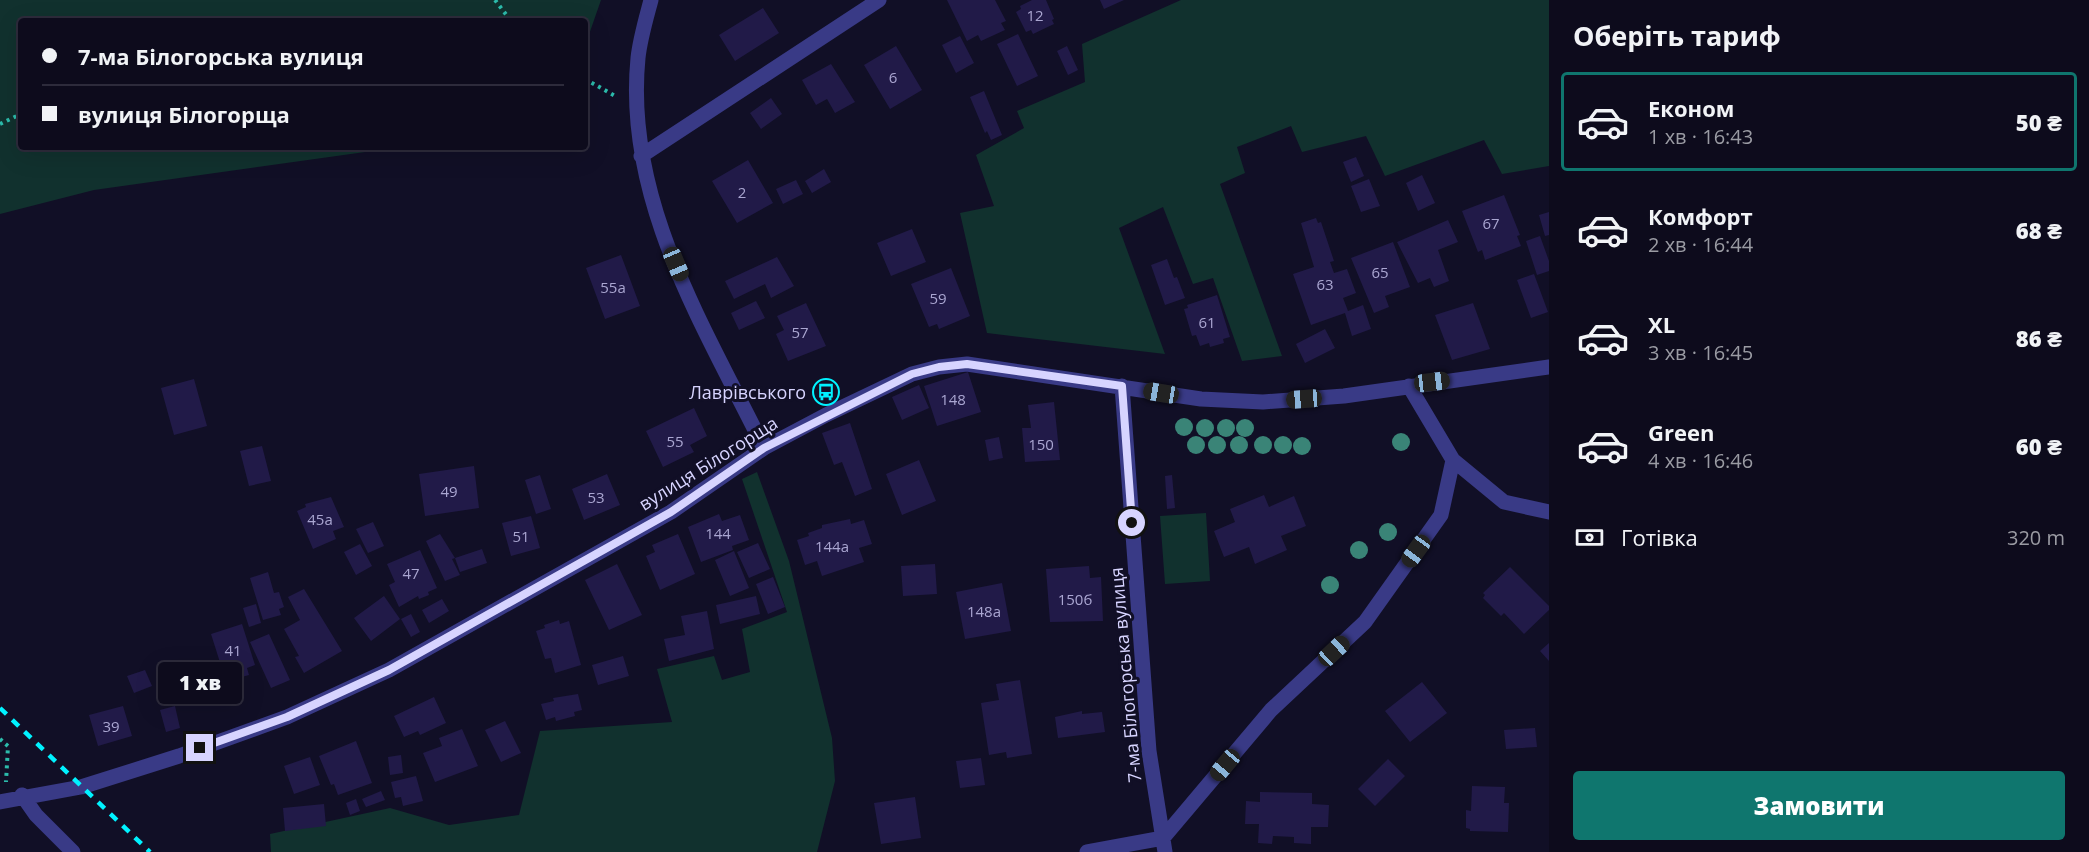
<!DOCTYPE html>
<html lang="uk">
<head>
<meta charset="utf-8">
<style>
  :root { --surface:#0d0b1c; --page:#1b1929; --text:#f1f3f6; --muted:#9a9ba3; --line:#2d2b3b; --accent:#0f766e }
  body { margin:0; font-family:"Open Sans",sans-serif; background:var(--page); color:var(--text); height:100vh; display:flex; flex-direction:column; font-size:22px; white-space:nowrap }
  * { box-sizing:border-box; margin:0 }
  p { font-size:20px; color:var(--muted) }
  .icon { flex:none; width:33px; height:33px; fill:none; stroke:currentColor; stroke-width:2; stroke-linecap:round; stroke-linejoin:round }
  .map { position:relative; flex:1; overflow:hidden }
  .side { display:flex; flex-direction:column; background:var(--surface); width:540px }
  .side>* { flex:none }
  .banner { position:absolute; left:18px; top:18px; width:570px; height:132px; border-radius:6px; box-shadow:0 6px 24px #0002,0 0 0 2px var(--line); display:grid; align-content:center; height:132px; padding:0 24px; background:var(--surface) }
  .end { position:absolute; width:27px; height:27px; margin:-14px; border:8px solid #d7d4ff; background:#111; box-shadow:0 0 0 3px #111 }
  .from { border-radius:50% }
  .bubble { position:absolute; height:42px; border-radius:6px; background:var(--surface); box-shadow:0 6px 24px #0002,0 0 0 2px var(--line); font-size:20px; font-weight:800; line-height:42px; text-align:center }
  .car { position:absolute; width:18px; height:36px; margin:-18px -9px; border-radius:8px; box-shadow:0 0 4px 2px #0007; background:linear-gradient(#222 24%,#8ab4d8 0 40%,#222 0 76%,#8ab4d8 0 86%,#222 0) }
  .banner b { display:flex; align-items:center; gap:21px; height:57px; font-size:22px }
  .banner b+b { border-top:2px solid var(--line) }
  .banner i { width:15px; height:15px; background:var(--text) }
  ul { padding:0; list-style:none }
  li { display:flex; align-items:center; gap:18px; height:99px; margin:0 12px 9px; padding:0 12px; border:3px solid transparent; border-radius:6px }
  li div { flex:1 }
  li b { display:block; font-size:22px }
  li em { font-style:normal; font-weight:800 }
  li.selected { border-color:var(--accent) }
  li>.icon { width:54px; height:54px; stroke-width:1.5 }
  h2 { padding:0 24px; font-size:27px; line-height:72px }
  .pay { display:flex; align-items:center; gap:15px; height:66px; padding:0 24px; font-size:22px }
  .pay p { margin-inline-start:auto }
  .primary-button { display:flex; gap:12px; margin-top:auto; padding:12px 24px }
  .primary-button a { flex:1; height:69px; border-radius:6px; background:var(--accent); color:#fff; font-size:24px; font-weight:800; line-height:69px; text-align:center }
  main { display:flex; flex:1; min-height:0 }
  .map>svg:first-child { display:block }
</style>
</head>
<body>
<main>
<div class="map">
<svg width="1549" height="852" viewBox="0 0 1549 852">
  <rect width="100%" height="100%" fill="#110f26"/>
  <path fill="#11312e" d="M0,0H601L585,46V21H21V147H401L94,190L0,214Z
    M1181,0H1549V166L1502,174L1484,140L1385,176L1366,136L1302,152L1291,126L1237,147L1245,173L1220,184L1282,356L1242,361L1213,278L1193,284L1163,207L1119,228L1165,354L987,333L960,213L994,206L976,155L1024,128L1017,111L1085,82L1082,44Z
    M757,472L789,561L832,738L835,781L817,852H271L270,834L390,808L449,825L519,815L540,731L672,722L657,669L714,656L722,680L750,672L742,629L787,612L742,479Z
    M1206,513L1210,581L1165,584L1160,516Z"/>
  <path fill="#211a48" d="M947,0H995L1006,21L1001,23L1005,30L981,41L978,35L967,41Z
    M1032,0H1046L1054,19L1052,20L1054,24L1033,34L1031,30L1026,32L1016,12L1021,9L1020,6Z
    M1100,0H1124L1104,9Z
    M763,8L779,33L735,61L719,35Z
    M1018,34L1038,76L1017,86L997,44Z
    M960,36L974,63L956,73L942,45Z
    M896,46L922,90L890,109L864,65Z
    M1067,46L1078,70L1068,75L1057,51Z
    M831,64L855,102L835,113L827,99L816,105L802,80Z
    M984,91L1002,135L991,140L987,131L985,133L970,97Z
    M771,98L782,114L761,129L750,113Z
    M1356,157L1364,176L1351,182L1343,162Z
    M748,160L773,203L737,223L712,181Z
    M824,169L831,182L812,193L805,181Z
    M1422,175L1435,203L1418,211L1406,183Z
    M1369,179L1380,206L1361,212L1351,186Z
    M796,180L803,194L783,204L776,189Z
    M1504,195L1520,235L1517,236L1521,246L1485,260L1482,250L1478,252L1462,211Z
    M1549,212V235L1545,236L1539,215Z
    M1316,218L1318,223L1321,222L1334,261L1330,262L1334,273L1347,269L1356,293L1343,298L1348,311L1363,305L1371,329L1352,336L1345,313L1311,325L1293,274L1314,267L1301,223Z
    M1448,220L1458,242L1438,250L1449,281L1434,287L1430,278L1418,283L1397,242Z
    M912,229L926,262L891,276L877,243Z
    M1540,236L1549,261V271L1537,275L1526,241Z
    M1393,242L1410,287L1385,296L1389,307L1374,313L1351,258Z
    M621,255L640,306L605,319L586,268Z
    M777,257L794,286L771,298L765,284L734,299L725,281Z
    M1167,259L1174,278L1177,277L1185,298L1165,305L1151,265Z
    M951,268L970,316L939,329L937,324L929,327L911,284Z
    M1534,274L1548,312L1531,318L1517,280Z
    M1217,295L1230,337L1223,339L1224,343L1210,347L1209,343L1200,346L1196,335L1192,336L1184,309L1188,308L1187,305Z
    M756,301L765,318L739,330L731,313Z
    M806,303L826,346L788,361L776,334L784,330L777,316Z
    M1473,303L1490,349L1452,360L1435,315Z
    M1325,329L1335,348L1305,363L1296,344Z
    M968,372L981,412L937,426L924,386Z
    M194,379L207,426L174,435L161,388Z
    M919,385L929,408L902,420L892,397Z
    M1054,402L1060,460L1025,462L1022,428H1031L1028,405Z
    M694,408L707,436L690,445L694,452L663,467L646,431Z
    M850,423L872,489L855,496L842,462L834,465L822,433Z
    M999,437L1003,458L989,461L985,440Z
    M262,446L271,481L249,486L240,451Z
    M919,460L936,501L902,515L886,474Z
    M474,466L479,508L425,516L419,474Z
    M607,474L620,505L584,520L572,489Z
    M540,475L551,509L536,514L525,480Z
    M1172,475L1175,508L1167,509L1165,476Z
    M1264,495L1269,507L1294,496L1306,526L1281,536L1287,550L1255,564L1249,547L1224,557L1214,531L1235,522L1230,509Z
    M331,497L344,527L333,531L336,539L313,549L297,511L306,507L305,504Z
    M719,514L722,521L740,515L749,540L732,546L733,550L701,562L688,527Z
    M531,516L540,548L511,556L502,523Z
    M850,519L851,524L864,520L872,544L859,548L864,562L822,576L817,561L805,565L797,540L809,536L808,533L822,528V525Z
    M373,522L384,546L368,553L356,529Z
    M440,534L455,558L482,549L487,563L460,572L455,558L452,559L460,575L445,581L426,541Z
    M678,534L695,574L660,590L646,556L655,552L652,545Z
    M758,543L770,569L749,578L737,552Z
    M360,544L372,566L356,575L344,552Z
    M420,550L437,588L428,592L429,595L419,599L418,596L399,607L389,585L395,582L387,564Z
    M734,551L749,588L730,596L715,560Z
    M617,564L642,615L609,630L585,580Z
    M935,564L937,594L903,596L901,566Z
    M1089,566L1090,578L1101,577L1103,621L1050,622L1046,569Z
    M1510,567L1549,606V610L1524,634L1504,613L1501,616L1483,598L1485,595L1483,593Z
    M268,572L274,593L279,592L284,607L279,609L281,615L263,620L250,578Z
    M773,577L785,607L768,614L756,584Z
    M1002,583L1011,631L965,639L956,592Z
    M304,589L342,651L304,673L295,657L299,656L284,629L300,620L288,597Z
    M384,596L400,619L371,641L354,618Z
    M756,596L760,614L720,624L716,605Z
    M442,599L449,611L429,623L422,610Z
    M256,604L261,623L249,627L243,608Z
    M707,611L714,649L669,661L664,639L685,635L681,616Z
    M411,614L420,632L411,637L401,619Z
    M559,620L560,624L569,621L581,665L555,673L551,658L545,659L536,631L545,628L544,625Z
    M242,624L255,665L247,668L249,675L234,679L232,673L224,675L211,634Z
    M269,634L290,680L271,688L250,642Z
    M1549,643V661L1540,651Z
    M623,656L629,676L598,685L592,665Z
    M145,670L152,686L134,693L127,676Z
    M1020,680L1032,754L1007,758L1006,752L989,755L981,703L999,700L996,684Z
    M1422,682L1447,713L1410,742L1385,711Z
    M578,694L582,710L574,712L575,716L556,721L555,717L546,720L541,704L554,701L553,698Z
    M434,697L446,723L420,735L418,731L404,737L394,716Z
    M123,706L132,736L98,746L89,715Z
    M175,706L180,728L166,732L160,710Z
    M1082,711V714L1102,712L1105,732L1058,738L1055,717Z
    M505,721L521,753L501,762L485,730Z
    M1535,728L1537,747L1506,749L1504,730Z
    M462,729L478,766L435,782L423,753L442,746L439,738Z
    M356,741L372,783L338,795L334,784L331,785L319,756Z
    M401,755L403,773L390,775L388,757Z
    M310,757L320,785L294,794L284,766Z
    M981,758L985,785L960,788L956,761Z
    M1388,759L1405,776L1375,806L1358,789Z
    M416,776L423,801L403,806L401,797L395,798L391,782Z
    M1472,786L1505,787L1504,803H1509L1508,832L1470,831V829L1466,828V810L1471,811Z
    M381,791L385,800L366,807L362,799Z
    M1260,792L1312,793V804L1329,805L1328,827H1311V844L1294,843V837L1273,836L1272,844L1258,843L1259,824H1245L1246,801L1260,802Z
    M915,797L921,838L881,844L874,803Z
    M356,799L360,811L350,815L346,803Z
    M324,804L326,826L285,831L283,808Z"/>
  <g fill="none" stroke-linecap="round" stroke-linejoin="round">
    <path stroke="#2cbbab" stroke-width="4" stroke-dasharray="3 4.5" stroke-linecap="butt" d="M495,0L511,21
      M585,79L617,97
      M0,124L21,114
      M0,739L8,746L6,782"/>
    <path stroke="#393a86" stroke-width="15" d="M651,0C646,19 640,39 638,58C624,200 704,326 764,448
      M641,156L879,0
      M1122,386L1149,751L1165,852
      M1453,460L1504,502L1549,512
      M22,795L36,815L73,852
      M0,802L81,787L179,756L287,717L389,670L671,512L764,448L826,415L912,374L939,367L967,364L1201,399L1263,402L1344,396L1549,367
      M1087,852L1163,838L1271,710L1365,622L1441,515L1453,460L1409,386"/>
    <path stroke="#00f2ff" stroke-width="4.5" stroke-dasharray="9 8" stroke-linecap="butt" d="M0,708L150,852"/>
  </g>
  <g fill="#3a8477">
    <circle cx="1184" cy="427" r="9"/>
    <circle cx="1205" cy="428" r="9"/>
    <circle cx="1226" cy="428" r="9"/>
    <circle cx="1245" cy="428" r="9"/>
    <circle cx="1401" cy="442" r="9"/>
    <circle cx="1196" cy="445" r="9"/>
    <circle cx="1217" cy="445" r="9"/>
    <circle cx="1239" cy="445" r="9"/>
    <circle cx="1263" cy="445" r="9"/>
    <circle cx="1283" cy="445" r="9"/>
    <circle cx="1302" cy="446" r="9"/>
    <circle cx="1388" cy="532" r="9"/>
    <circle cx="1359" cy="550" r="9"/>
    <circle cx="1330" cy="585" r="9"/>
  </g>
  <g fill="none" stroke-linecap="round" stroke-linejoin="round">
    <path stroke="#d7d4ff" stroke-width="8" d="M200,748L287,717L389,670L671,512L764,448L912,374L939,367L967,364L1122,386L1132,523"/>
  </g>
  <defs>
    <symbol id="bus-ring" viewBox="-11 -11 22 22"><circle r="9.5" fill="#110f26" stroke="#00f2ff" stroke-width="1.5"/><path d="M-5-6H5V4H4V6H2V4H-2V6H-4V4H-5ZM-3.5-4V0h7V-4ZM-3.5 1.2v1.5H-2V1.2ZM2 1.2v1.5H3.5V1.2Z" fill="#00f2ff"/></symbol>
  </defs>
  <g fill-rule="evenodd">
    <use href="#bus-ring" x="811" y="377" width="30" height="30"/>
  </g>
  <g text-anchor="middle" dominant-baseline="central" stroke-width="6" stroke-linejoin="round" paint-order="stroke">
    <g font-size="15" fill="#aaa6d1">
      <text x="1035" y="15">12</text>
      <text x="893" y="77">6</text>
      <text x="742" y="192">2</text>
      <text x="1491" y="223">67</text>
      <text x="1380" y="272">65</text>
      <text x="1325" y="284">63</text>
      <text x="613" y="287">55а</text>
      <text x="938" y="298">59</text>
      <text x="1207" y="322">61</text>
      <text x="800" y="332">57</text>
      <text x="953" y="399">148</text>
      <text x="675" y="441">55</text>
      <text x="1041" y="444">150</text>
      <text x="449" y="491">49</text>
      <text x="596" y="497">53</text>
      <text x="320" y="519">45а</text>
      <text x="718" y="533">144</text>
      <text x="521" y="536">51</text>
      <text x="832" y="546">144а</text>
      <text x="411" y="573">47</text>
      <text x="1075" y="599">150б</text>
      <text x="984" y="611">148а</text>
      <text x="233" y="650">41</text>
      <text x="111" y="726">39</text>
    </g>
    <g font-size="18" fill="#d7d4ff" stroke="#110f26" text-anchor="end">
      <text x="806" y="392">Лаврівського</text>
    </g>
    <g font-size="18" fill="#d7d4ff" stroke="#110f26">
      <text transform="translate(708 463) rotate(-32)">вулиця Білогорща</text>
      <text transform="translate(1125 675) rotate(-95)">7-ма Білогорська вулиця</text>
    </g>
  </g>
</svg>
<i class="end from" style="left:1132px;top:523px"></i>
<i class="end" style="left:200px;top:748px"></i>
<div class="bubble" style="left:158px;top:662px;width:84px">1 хв</div>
<i class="car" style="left:676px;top:264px;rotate:157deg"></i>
<i class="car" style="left:1432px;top:382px;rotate:83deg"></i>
<i class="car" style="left:1161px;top:393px;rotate:279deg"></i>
<i class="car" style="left:1304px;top:399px;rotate:266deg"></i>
<i class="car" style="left:1416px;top:551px;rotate:216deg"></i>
<i class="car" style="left:1334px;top:651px;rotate:47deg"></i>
<i class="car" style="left:1225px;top:765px;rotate:220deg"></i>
<div class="banner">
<b><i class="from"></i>7-ма Білогорська вулиця</b>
<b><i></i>вулиця Білогорща</b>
</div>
</div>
<section class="side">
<h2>Оберіть тариф</h2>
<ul>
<li class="selected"><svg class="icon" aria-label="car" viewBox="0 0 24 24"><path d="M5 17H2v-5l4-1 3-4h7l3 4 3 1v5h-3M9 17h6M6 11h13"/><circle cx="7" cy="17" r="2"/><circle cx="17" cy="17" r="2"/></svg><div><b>Економ</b><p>1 хв · 16:43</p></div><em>50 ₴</em></li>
<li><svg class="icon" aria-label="car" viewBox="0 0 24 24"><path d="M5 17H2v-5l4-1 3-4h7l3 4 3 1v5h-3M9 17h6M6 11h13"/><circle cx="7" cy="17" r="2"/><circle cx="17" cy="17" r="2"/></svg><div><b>Комфорт</b><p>2 хв · 16:44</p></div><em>68 ₴</em></li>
<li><svg class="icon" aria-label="car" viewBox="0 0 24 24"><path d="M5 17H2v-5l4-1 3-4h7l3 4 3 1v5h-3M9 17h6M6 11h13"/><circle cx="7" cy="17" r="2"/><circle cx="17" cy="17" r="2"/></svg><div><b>XL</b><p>3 хв · 16:45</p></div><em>86 ₴</em></li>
<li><svg class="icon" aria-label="car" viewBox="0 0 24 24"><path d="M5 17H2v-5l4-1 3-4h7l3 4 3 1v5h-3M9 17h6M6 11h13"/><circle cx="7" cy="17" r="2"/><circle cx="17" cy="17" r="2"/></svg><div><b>Green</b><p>4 хв · 16:46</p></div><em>60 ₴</em></li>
</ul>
<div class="pay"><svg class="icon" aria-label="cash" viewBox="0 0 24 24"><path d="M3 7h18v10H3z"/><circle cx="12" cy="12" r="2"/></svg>Готівка<p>320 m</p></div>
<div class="primary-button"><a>Замовити</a></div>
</section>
</main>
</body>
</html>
